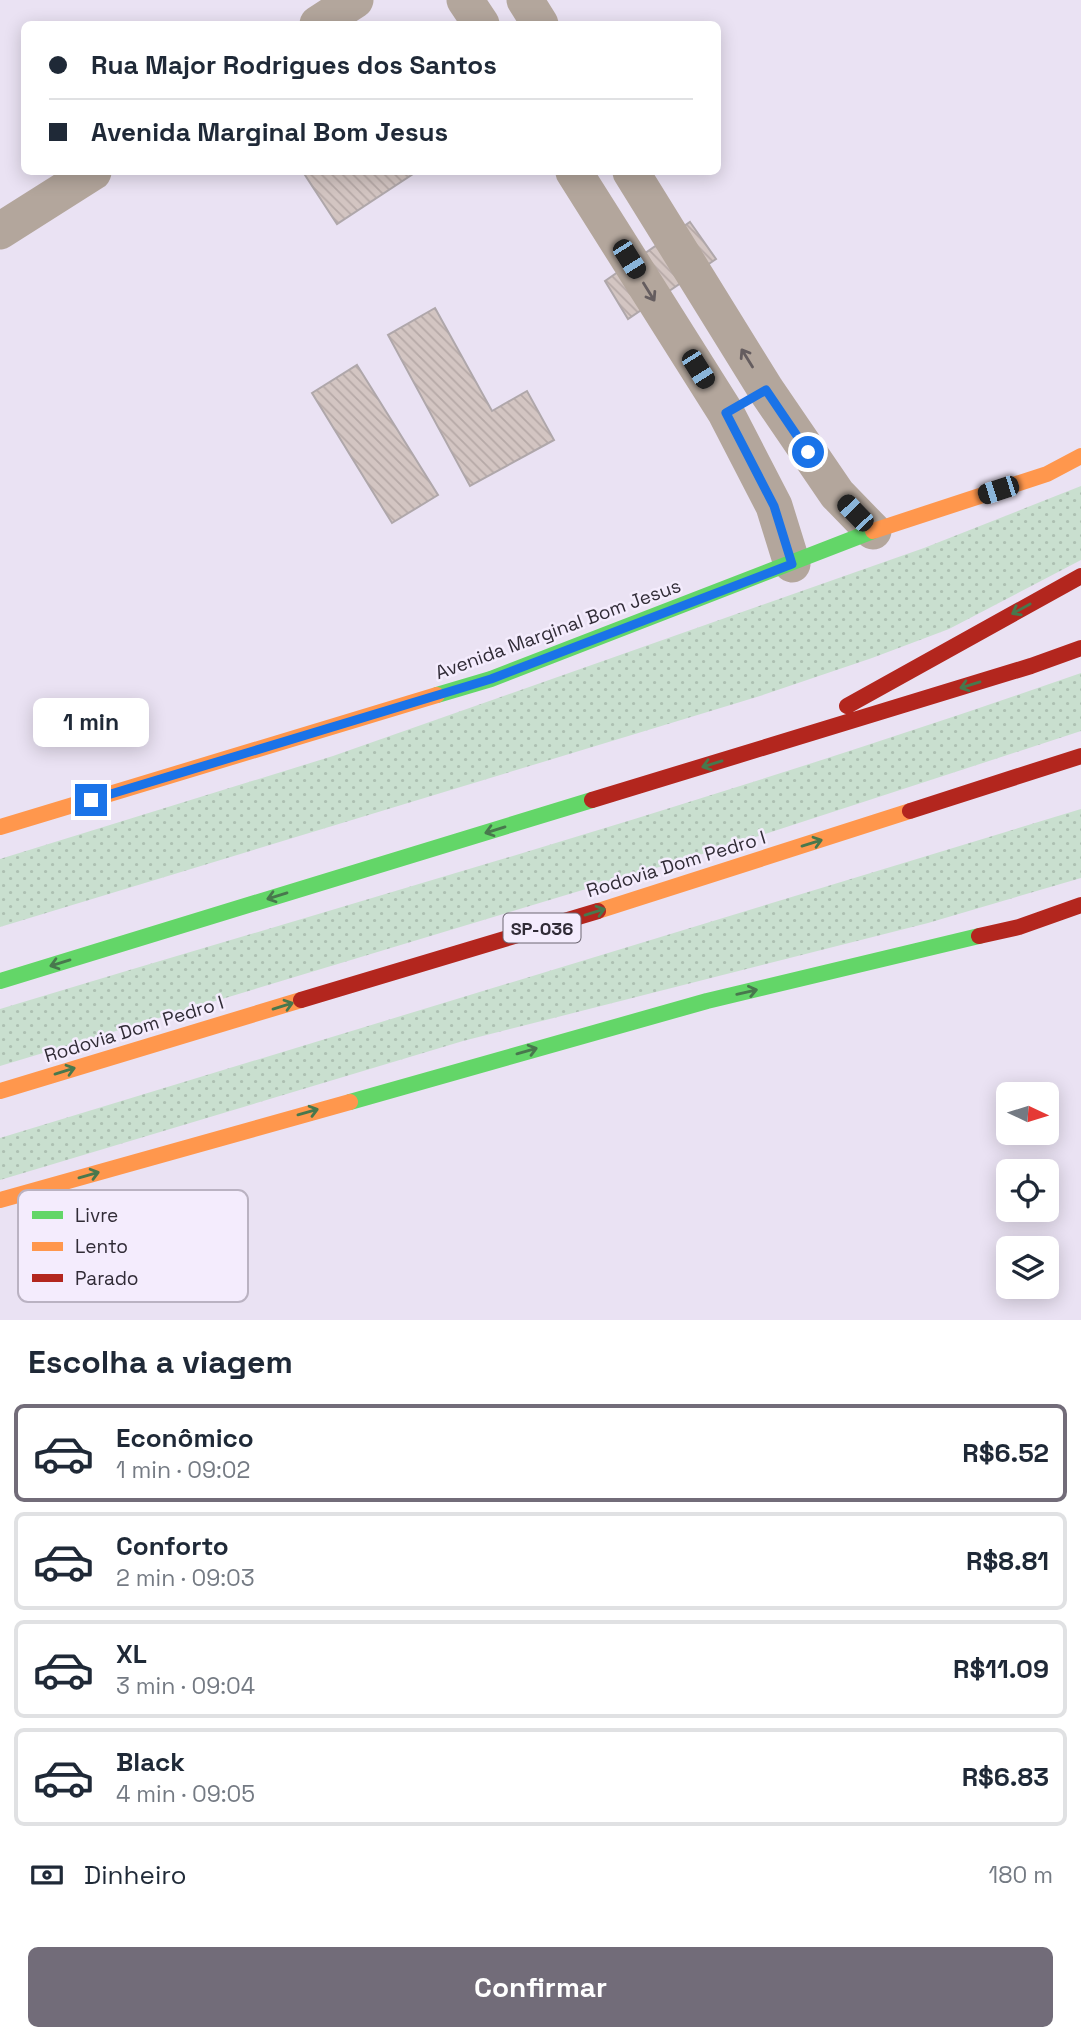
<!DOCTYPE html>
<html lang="pt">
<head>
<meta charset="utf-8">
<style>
  :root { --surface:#fff; --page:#f2f2f3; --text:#1f2937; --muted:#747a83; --line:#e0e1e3; --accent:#726c79 }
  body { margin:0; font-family:"Space Grotesk",sans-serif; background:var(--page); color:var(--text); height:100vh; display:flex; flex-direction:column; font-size:26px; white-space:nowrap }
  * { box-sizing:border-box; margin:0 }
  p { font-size:23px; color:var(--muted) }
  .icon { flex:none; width:38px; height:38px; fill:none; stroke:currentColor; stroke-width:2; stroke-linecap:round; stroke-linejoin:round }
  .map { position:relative; height:1320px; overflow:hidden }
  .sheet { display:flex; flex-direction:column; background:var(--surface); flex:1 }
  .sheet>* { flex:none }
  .top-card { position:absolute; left:21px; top:21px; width:700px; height:154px; border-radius:10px; box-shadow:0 4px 18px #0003; display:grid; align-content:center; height:154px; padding:0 28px; background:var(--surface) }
  .needle { width:46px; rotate:94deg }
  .fabs { position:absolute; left:996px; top:1082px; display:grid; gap:14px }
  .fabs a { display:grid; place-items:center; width:63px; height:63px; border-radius:10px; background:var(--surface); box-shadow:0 4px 18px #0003; font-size:35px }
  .end { position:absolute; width:32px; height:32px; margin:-16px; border:9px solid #1a73e8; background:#fff; box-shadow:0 0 0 4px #fff }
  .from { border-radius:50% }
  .bubble { position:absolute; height:49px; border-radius:10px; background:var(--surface); box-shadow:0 4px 18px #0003; font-size:23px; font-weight:700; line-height:49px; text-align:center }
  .car { position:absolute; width:21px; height:42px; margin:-21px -10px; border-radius:9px; box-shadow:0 0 5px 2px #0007; background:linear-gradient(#222 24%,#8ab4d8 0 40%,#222 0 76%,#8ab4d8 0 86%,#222 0) }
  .top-card b { display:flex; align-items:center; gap:24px; height:66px; font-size:26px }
  .top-card b+b { border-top:2px solid var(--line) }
  .top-card i { width:18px; height:18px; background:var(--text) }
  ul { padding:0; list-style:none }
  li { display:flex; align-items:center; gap:21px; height:98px; margin:0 14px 10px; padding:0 14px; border:4px solid var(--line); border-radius:10px }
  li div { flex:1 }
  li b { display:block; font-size:26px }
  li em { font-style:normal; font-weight:700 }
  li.on { border-color:var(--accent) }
  li>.icon { width:63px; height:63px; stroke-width:1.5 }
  h2 { padding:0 28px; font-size:32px; line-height:84px }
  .pay { display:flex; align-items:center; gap:18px; height:77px; padding:0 28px; font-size:26px }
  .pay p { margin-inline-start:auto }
  .cta { display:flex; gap:14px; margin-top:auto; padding:14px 28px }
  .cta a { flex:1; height:80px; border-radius:10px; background:var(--accent); color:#fff; font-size:28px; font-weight:700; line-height:80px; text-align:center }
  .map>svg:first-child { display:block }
</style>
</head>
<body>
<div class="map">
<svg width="1081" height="1320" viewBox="0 0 1081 1320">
  <defs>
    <pattern id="grass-dots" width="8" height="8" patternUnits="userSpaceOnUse" patternTransform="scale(1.75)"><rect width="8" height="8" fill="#c9dfcf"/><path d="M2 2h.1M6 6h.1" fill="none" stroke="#adc0b2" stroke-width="1.8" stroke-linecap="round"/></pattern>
    <pattern id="building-back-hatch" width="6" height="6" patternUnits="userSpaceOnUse" patternTransform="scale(1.75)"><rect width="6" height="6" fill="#d3c5c2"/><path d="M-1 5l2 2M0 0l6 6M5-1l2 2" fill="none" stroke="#b6a9a7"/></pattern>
  </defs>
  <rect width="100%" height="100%" fill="#eae2f3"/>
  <path fill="url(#grass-dots)" d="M1081,486V560L949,629L872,658L760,696L0,927V859L333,756L924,548Z
    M1081,673V731L722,848L0,1066V1009C361,900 725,798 1081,673Z
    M1081,809V878L928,923L463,1041L0,1180V1138Z"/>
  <path fill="url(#building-back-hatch)" stroke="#afa7aa" stroke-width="2" d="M303,172H416L337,224Z
    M690,222L716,259L628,319L605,281Z
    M435,308L492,411L527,391L554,440L470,486L388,335Z
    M357,365L438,495L392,523L312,393Z"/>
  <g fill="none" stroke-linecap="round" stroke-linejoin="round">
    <path stroke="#b3a69c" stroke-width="37" d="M465,0L481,24
      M525,0L540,24
      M318,24L355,0
      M574,172L726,413L774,506L792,564
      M631,172L766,390L837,494L873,531
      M0,231L93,172"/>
    <path stroke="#63d668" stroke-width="16" d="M437,695L491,679L873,531
      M0,981L592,800
      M350,1102L707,1001L979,936"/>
    <path stroke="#ff974d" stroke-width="16" d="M873,531L1047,474L1081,456
      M0,827L437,695
      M598,911L910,811
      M0,1091L301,1000
      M0,1200L350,1102"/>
    <path stroke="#b3261e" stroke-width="16" d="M847,706L1081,576
      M592,800L1031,666L1081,648
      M910,811L1081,756
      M979,936L1019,927L1081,905
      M301,1000L598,911"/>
  </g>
  <defs><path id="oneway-shaft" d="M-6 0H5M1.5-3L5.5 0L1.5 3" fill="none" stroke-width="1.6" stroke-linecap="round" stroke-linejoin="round" transform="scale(1.75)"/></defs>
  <g stroke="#655d5f">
    <use href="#oneway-shaft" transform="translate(649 292) rotate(58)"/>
    <use href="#oneway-shaft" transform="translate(747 358) rotate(-122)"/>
  </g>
  <g stroke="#48784d">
    <use href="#oneway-shaft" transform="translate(1021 609) rotate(151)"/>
    <use href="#oneway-shaft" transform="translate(970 685) rotate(163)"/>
    <use href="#oneway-shaft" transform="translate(712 764) rotate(163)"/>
    <use href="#oneway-shaft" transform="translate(495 830) rotate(163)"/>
    <use href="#oneway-shaft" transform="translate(812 843) rotate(-17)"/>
    <use href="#oneway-shaft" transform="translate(277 896) rotate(163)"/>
    <use href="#oneway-shaft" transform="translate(595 912) rotate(-17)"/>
    <use href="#oneway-shaft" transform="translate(60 963) rotate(163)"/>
    <use href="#oneway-shaft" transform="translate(747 992) rotate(-13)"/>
    <use href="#oneway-shaft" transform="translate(283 1006) rotate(-17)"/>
    <use href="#oneway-shaft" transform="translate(527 1051) rotate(-16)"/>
    <use href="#oneway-shaft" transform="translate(65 1071) rotate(-17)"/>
    <use href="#oneway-shaft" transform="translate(308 1112) rotate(-16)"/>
    <use href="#oneway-shaft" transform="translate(89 1175) rotate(-16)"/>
  </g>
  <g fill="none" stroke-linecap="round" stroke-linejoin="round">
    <path stroke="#1a73e8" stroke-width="9" d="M91,800L491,679L792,564L774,506L726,413L766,390L808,452"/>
  </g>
  <g text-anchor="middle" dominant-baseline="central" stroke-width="5" stroke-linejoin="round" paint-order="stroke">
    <rect fill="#f4ecfd" stroke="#6c6672" stroke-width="2" x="503.5" y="913.5" width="77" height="29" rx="5"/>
    <g font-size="18" font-weight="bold" fill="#312c37">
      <text x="542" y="928">SP-036</text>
    </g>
    <g font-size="19" fill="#312c37" stroke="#f4ecfd">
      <text transform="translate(558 629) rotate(-20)">Avenida Marginal Bom Jesus</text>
      <text transform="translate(676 864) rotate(-17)">Rodovia Dom Pedro I</text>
      <text transform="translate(134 1029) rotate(-17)">Rodovia Dom Pedro I</text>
    </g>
  </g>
  <rect x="18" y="1190" width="230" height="112" rx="10" fill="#f4ecfd" stroke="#bab2c2" stroke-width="2"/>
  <rect x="32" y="1211" width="31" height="8" fill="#63d668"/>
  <rect x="32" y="1242" width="31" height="9" fill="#ff974d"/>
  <rect x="32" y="1274" width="31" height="8" fill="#b3261e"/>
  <g font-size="19" fill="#312c37">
    <text x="75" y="1222">Livre</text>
    <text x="75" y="1253">Lento</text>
    <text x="75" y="1285">Parado</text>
  </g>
</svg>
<div class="fabs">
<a><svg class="needle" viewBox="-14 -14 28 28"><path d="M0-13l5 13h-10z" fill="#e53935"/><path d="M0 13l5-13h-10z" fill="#747a83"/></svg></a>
<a><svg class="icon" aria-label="locate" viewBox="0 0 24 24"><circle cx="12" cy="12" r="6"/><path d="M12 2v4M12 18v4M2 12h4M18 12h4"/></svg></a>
<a><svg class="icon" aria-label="layers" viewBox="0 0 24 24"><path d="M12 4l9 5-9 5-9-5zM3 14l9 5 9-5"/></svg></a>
</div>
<i class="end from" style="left:808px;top:452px"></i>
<i class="end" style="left:91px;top:800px"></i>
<div class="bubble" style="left:33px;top:698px;width:116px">1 min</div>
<i class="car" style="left:629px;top:259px;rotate:148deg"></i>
<i class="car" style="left:698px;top:369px;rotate:148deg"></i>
<i class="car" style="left:998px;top:490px;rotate:252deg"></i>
<i class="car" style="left:855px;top:513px;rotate:316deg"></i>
<div class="top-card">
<b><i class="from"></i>Rua Major Rodrigues dos Santos</b>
<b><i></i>Avenida Marginal Bom Jesus</b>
</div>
</div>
<section class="sheet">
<h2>Escolha a viagem</h2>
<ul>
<li class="on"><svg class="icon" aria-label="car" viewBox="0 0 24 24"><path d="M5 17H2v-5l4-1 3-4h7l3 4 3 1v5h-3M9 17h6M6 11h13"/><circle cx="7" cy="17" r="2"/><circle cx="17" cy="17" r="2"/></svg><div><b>Econômico</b><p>1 min · 09:02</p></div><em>R$6.52</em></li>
<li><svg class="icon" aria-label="car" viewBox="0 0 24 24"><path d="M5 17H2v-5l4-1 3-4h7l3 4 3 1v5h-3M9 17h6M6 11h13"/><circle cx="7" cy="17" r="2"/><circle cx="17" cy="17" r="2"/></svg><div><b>Conforto</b><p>2 min · 09:03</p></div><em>R$8.81</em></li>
<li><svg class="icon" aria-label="car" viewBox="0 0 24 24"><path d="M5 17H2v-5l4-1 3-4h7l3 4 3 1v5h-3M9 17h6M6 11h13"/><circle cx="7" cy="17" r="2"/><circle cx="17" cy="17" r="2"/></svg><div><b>XL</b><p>3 min · 09:04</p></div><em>R$11.09</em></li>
<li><svg class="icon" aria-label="car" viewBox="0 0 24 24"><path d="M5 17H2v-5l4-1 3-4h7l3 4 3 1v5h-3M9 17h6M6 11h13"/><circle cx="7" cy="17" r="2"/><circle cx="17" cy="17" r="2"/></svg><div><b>Black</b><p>4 min · 09:05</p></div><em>R$6.83</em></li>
</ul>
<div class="pay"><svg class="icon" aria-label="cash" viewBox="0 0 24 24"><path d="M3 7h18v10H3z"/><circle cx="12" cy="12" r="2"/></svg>Dinheiro<p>180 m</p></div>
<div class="cta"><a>Confirmar</a></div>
</section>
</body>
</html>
